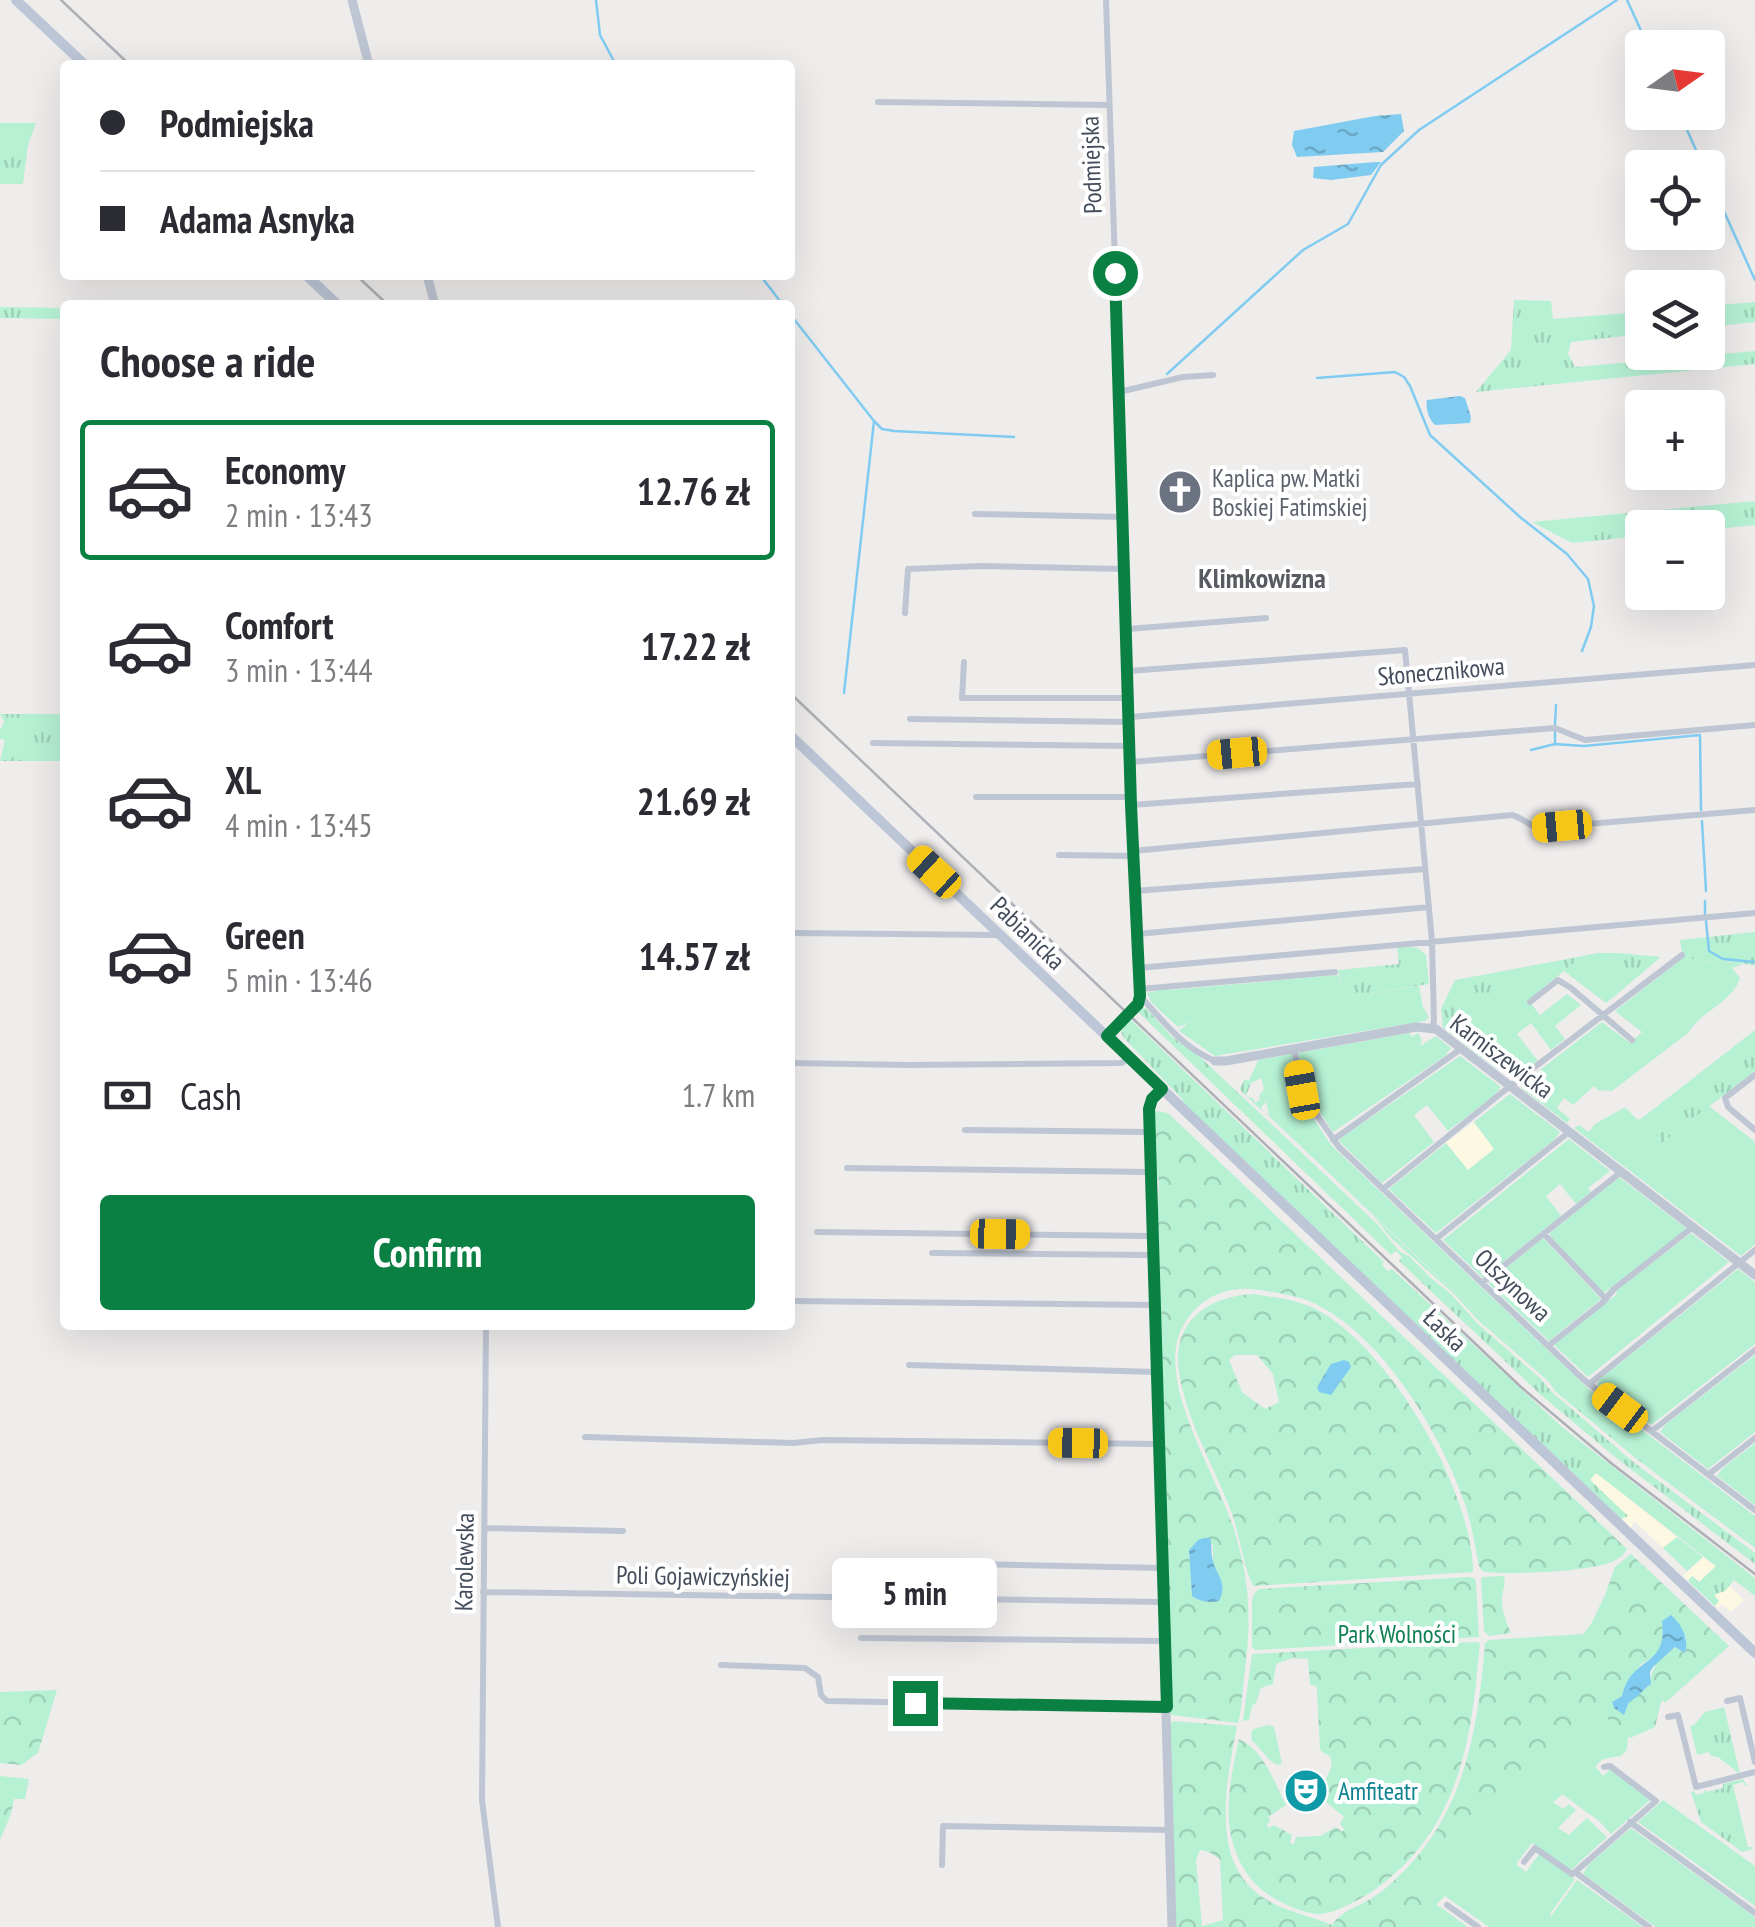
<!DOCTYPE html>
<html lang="en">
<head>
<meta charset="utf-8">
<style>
  :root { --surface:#fff; --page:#f7f7f7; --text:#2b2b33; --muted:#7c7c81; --line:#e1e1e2; --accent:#0b8043 }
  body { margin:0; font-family:"PT Sans Narrow",sans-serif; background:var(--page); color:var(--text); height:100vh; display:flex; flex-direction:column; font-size:38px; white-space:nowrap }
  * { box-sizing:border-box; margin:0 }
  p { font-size:32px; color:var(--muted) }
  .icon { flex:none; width:55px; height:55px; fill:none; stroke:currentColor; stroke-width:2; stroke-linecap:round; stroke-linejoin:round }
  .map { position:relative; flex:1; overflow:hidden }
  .drawer { position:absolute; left:60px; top:300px; width:735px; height:1030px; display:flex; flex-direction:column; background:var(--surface); border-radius:10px; box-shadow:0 10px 40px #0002 }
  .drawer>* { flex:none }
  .banner { position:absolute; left:60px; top:60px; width:735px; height:220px; border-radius:10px; box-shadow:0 10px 40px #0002; display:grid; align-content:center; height:220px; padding:0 40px; background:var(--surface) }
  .needle { width:65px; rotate:76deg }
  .fabs { position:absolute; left:1625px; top:30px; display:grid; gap:20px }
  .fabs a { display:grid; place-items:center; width:100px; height:100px; border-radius:10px; background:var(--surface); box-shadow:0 10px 40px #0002; font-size:50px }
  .end { position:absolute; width:45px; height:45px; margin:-22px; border:12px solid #0b8043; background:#fff; box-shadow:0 0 0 5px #fff }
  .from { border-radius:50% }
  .bubble { position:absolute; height:70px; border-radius:10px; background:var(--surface); box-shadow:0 10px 40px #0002; font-size:32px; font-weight:700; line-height:70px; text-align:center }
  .car { position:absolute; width:30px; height:60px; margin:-30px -15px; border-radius:12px; box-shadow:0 0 8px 2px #0007; background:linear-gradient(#f5c518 24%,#345 0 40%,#f5c518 0 76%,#345 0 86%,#f5c518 0) }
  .banner b { display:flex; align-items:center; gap:35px; height:95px; font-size:38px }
  .banner b+b { border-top:2px solid var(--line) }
  .banner i { width:25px; height:25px; background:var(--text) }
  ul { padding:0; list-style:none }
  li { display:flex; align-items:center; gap:30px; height:140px; margin:0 20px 15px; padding:0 20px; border:5px solid transparent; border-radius:10px }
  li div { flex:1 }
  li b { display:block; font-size:38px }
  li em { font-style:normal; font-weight:700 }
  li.current { border-color:var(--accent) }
  li>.icon { width:90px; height:90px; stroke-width:1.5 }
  h2 { padding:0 40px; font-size:45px; line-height:120px }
  .pay { display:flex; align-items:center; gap:25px; height:110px; padding:0 40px; font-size:38px }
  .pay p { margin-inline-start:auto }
  .action { display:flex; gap:20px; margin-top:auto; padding:20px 40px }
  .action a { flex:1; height:115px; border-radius:10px; background:var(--accent); color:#fff; font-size:40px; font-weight:700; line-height:115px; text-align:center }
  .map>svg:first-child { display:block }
</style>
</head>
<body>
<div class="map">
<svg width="1755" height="1927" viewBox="0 0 1755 1927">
  <defs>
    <pattern id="grass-tufts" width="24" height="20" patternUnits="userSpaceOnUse" patternTransform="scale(2.5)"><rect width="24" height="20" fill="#b6f1d4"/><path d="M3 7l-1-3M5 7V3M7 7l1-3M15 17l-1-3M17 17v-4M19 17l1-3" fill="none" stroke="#9ed0b8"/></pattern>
    <pattern id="forest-crowns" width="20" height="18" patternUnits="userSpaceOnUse" patternTransform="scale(2.5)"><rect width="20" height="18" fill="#b6f1d4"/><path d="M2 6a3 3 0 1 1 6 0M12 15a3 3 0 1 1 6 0" fill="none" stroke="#9ed0b8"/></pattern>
    <pattern id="water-ripples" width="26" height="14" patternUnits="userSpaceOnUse" patternTransform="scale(2.5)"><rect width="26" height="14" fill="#80ccf1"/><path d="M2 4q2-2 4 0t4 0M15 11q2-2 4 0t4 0" fill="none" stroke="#6aa8c6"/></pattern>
  </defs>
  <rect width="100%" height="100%" fill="#efecec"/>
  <path fill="#fdf8e2" d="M1474,1122L1495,1149L1468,1170L1446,1143Z
    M1596,1472L1677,1537L1663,1548L1634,1521L1631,1529L1590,1479Z
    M1703,1557L1734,1580L1730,1586L1744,1600L1731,1612L1722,1604L1718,1608L1715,1606L1719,1600L1693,1576L1688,1580L1683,1576Z"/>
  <path fill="url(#grass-tufts)" d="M0,123H36L28,145L23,184H0Z
    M1514,300L1551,301L1553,319L1642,312V334L1571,342L1568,354L1575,367L1755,351V364L1476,392L1511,350Z
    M1755,302V322L1708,327V306Z
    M0,307L65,308V319L0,318Z
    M1755,501V525L1708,530V528H1642V536L1572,543L1532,522Z
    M0,714H65V761H0L5,740L0,739V730L4,722Z
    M1755,932V965L1683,958L1680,940Z
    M1397,946L1418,948L1426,955L1429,984L1343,998L1338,970L1399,964Z
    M1618,953L1661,957L1623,989L1604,965Z
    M1583,956L1548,984L1535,980L1496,1012L1486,1002L1451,1034L1443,1028L1441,1009L1455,980Z
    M1168,988L1197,1015L1186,1024L1178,1027L1152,1003L1147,993Z
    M1141,1007L1147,1009L1171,1036L1201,1058L1282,1134L1377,1224L1400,1252L1409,1256L1432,1279L1451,1294L1479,1325L1541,1379L1552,1392L1632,1461L1755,1553V1564L1615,1457L1541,1395L1399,1261L1402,1257L1396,1251L1391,1255L1136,1010Z
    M1129,1018L1384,1262L1382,1265L1388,1271L1392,1269L1562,1427L1755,1578V1596L1734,1580L1725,1591L1714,1595L1719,1601L1715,1606L1688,1581L1692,1576L1699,1582L1716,1566L1596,1473L1590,1480L1628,1516L1621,1519L1182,1102L1183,1100L1124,1038L1121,1032Z
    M1755,1030V1071L1662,1143L1642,1118Z
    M1258,1060L1262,1078L1251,1083L1246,1096L1254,1099L1255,1103L1260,1099L1259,1096L1264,1089L1266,1102L1261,1108L1264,1113L1523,1357L1606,1429L1755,1544V1548L1638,1460L1556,1392L1548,1381L1479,1321L1454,1294L1393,1240L1373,1216L1241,1091L1240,1088L1245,1079L1249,1081Z
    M1724,1707L1740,1774L1718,1757L1711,1756L1709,1752L1697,1755L1690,1726L1694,1725L1705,1712Z
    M1743,1779L1747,1786H1745L1743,1782L1733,1785L1748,1847H1753V1849L1742,1852L1701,1822L1691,1792L1694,1791L1696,1795L1703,1793L1705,1790L1706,1792L1723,1788V1784Z"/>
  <path fill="url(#forest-crowns)" fill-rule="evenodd" d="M1156,1111L1168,1113L1627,1549C1623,1556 1618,1560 1609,1563C1588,1571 1504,1576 1482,1571L1479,1566C1475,1547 1472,1526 1466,1507C1442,1435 1382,1332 1309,1301C1291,1294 1269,1291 1250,1289C1217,1287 1190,1306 1179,1335C1159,1390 1221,1481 1236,1536C1251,1589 1251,1624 1244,1678C1242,1693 1242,1709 1238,1723L1172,1715L1169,1711L1155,1231L1157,1230L1159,1182L1155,1167L1152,1113ZM1198,1540L1213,1544V1562L1223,1586L1212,1602L1197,1600L1192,1593L1189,1550Z
    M1254,1294C1277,1298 1301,1300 1321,1312C1391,1352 1473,1491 1473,1572L1253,1586C1242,1562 1240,1535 1231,1511C1214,1466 1186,1420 1179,1372C1171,1321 1209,1296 1254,1294ZM1234,1355H1257L1273,1374L1279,1402L1265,1409L1242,1392L1229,1360Z
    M1631,1554L1729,1646L1665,1703L1663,1700L1661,1702L1655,1727L1630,1738L1628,1736L1627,1750L1621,1756L1603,1759L1445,1896L1413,1927H1176L1170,1725L1173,1721L1237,1726C1227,1781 1207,1865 1267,1900C1288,1912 1311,1916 1332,1925C1343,1909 1359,1907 1375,1896C1384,1891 1391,1883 1399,1876C1465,1813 1478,1729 1485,1643L1489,1640L1583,1634L1591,1624L1605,1595L1615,1567ZM1663,1631L1686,1637L1685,1653L1676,1647C1660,1659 1651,1664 1651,1684L1629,1702L1624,1714L1614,1708L1613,1701L1622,1696L1640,1665L1657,1654L1662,1645ZM1200,1850L1209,1852L1220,1859L1223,1920L1202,1926L1196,1860Z
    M1504,1576C1506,1585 1502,1591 1502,1601C1502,1613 1507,1623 1511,1633L1489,1636L1484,1631L1481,1580L1483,1577Z
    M1470,1577L1475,1579L1476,1583L1479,1637L1255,1650L1252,1646V1601L1254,1594L1259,1589Z
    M1475,1642L1480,1643C1474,1703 1470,1758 1442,1813C1423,1850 1389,1885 1352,1903C1341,1908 1329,1915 1316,1914C1302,1912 1285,1905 1274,1898C1246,1882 1232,1853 1229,1822C1227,1794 1233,1766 1239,1739C1264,1750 1274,1782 1286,1805L1268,1817L1270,1821L1267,1825L1269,1828L1274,1825L1292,1835L1290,1843L1294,1844L1296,1837L1320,1836L1336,1827L1342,1832L1344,1829L1340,1824L1344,1817L1326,1802L1329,1793L1323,1789L1322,1785C1326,1780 1335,1764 1330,1757C1327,1754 1323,1753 1320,1750L1317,1692L1316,1686L1310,1685L1308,1659L1292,1658L1276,1664L1273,1684L1261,1688L1256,1703L1252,1706L1249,1720L1243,1721L1252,1654Z
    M57,1690L38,1753L21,1765L0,1763V1692Z
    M1269,1725L1274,1727L1282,1763L1278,1765C1268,1762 1261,1748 1252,1741L1251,1734L1253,1729Z
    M0,1776L29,1779L25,1799H14C12,1815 6,1825 0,1840Z"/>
  <path fill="#b6f1d4" d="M1598,953H1618L1604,965L1623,989L1606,1003L1564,971L1583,956Z
    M1683,958L1743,964L1732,968L1740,978C1732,1003 1701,1011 1688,1033L1612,1091L1598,1090L1594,1086L1573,1105L1564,1098L1557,1108L1570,1119L1567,1123L1521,1088L1527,1080L1602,1022L1630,1043L1642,1032L1615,1011Z
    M1338,975L1344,998L1419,986L1423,1007L1429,1017L1425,1021L1215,1056L1179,1031L1197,1015L1170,990Z
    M1542,979L1548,984L1529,1001L1540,1015L1567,994L1581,1005L1555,1026L1565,1039L1551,1050L1531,1023L1517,1034L1538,1061L1524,1071L1514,1058L1498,1070L1451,1034L1487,1001L1496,1012L1535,980Z
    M1409,1033L1412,1037L1418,1033L1422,1040L1420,1046L1436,1036L1451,1048L1445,1056L1333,1132L1306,1091L1298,1053Z
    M1292,1054L1299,1096L1331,1145L1591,1391L1755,1516V1544L1606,1429L1523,1357L1269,1116L1258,1060Z
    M1460,1056L1501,1087L1495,1095L1448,1131L1427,1105L1414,1115L1434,1142L1382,1183L1339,1141L1341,1138Z
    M1510,1094L1560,1132L1554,1140L1436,1233L1389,1189L1446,1143L1468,1170L1494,1149L1474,1122Z
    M1709,1106L1755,1142V1244L1741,1256L1574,1128L1579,1125L1589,1132L1595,1124L1625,1107L1638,1120L1642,1118L1662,1143Z
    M1569,1139L1610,1171L1588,1188L1591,1192L1576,1204L1560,1184L1546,1196L1561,1216L1483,1278L1443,1240Z
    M1619,1177L1687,1229L1604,1293L1550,1236V1233Z
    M1691,1233L1729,1262L1588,1377L1554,1345L1617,1294L1616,1291Z
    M1543,1238L1601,1299L1549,1341L1490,1285L1489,1282Z
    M1738,1269L1755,1282V1344L1651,1425L1597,1385L1600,1379Z
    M1755,1355V1432L1708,1469L1660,1432L1666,1424Z
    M1755,1443V1505L1717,1476L1723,1468Z
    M1677,1537L1703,1557L1687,1571L1663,1548Z
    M1603,1713L1625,1738L1595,1766L1603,1776L1610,1769L1650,1800L1611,1834L1599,1821L1562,1794L1553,1802L1563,1809L1569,1804L1576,1810L1558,1828L1569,1835L1587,1818L1607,1837L1571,1870L1532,1843L1516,1864L1526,1872L1539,1854L1575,1879L1550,1914L1551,1916L1577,1880L1643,1927H1489L1445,1896L1440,1900L1427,1896L1412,1874Z
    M1663,1800L1755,1866V1906L1638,1822Z
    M1631,1828L1755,1917V1927H1656L1583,1874L1588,1865Z
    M1436,1904L1468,1927H1413Z"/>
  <path fill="url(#water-ripples)" d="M1401,114L1404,131L1383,152L1297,157L1292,145L1294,131L1375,116Z
    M1376,162H1381L1371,175L1331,180L1313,178L1314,167Z
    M1460,396L1465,398L1471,417L1470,423L1435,425C1429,420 1425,407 1427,400Z
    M1344,1360L1349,1362L1351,1367L1331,1395L1319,1392L1317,1387L1331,1364Z
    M1204,1538H1210C1212,1544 1211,1550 1212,1557C1215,1575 1229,1581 1219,1601C1209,1603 1200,1602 1192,1596L1189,1550L1198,1540Z
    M1671,1615C1682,1625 1689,1638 1685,1653L1675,1647L1653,1667L1650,1672L1651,1684C1642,1690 1638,1698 1629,1702L1624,1715L1614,1708L1612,1702L1622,1696C1632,1654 1668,1669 1662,1621Z"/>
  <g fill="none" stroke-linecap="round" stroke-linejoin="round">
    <path stroke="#80ccf1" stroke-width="2.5" d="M596,0L600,35L616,65
      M1627,0L1649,48
      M1679,112L1704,168
      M1708,176L1755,280
      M760,275L783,305
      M790,314L874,421L844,693
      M1167,374L1303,250L1348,224L1381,165L1419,130L1617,0
      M1317,378L1395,372L1404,377L1410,386L1430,435L1520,517L1567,554L1588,579L1594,606L1591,627L1582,651
      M874,421L882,429L894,431L1014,437
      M1555,724L1556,705
      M1555,744L1584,746L1700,735L1701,810
      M1531,750L1555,744V730
      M1702,821L1706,891
      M1705,914V901
      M1706,921L1709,951L1723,959L1755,962"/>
    <path stroke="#bec6d3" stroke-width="6" d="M1106,0L1129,671L1131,805L1140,996L1138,1004L1108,1036
      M878,102L1109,105
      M1119,392L1183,377L1213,375
      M975,514L1124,517
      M905,613L908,569L981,566L1125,569
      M1128,629L1266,618
      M964,662L962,698H1129
      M1129,671L1405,650L1432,941L1434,1021L1432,1028
      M1130,717L1755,665
      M910,719L1130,722
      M873,743L1131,746
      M1131,762L1555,728L1585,740L1755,725
      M976,797H1131
      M1131,805L1418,784
      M1133,851L1512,815C1523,818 1529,826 1540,828L1755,810
      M1059,855L1134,856
      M1135,891L1425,869
      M790,933L999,935
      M1137,934L1429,907
      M1138,968L1755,913
      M1140,989L1335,972
      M1141,997C1163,1021 1183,1048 1215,1061
      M1530,1002L1558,980L1571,988L1632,1040
      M1294,1049L1303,1095L1339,1147L1584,1380L1755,1510
      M790,1063L908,1065L1121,1063L1129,1059
      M1755,1075L1725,1098L1728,1107L1755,1130
      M965,1130L1150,1132
      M1333,1140L1462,1048
      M847,1168L1150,1172
      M1383,1189L1510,1086L1682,955
      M817,1232L1152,1236
      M1544,1234L1606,1299
      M1436,1239L1569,1132
      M932,1253L1152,1255
      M1482,1283L1621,1172
      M790,1301L1154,1305
      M486,1325L482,1800L498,1927
      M1548,1346L1602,1303L1614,1289L1693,1227
      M909,1365L1156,1372
      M1589,1384L1755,1250
      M1652,1431L1755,1350
      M585,1437L793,1443L823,1440L1157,1444
      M1709,1474L1755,1438
      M484,1528L623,1531
      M879,1562L1162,1568
      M483,1592L1163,1602
      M861,1638L1164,1641
      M721,1665L805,1668L818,1677L821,1695L827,1701L1165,1707
      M1727,1701L1740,1698L1755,1762
      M1668,1717L1678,1715L1696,1787L1755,1772
      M1630,1822L1755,1913
      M1524,1862L1535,1848L1572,1874L1575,1872L1649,1927
      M942,1865L943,1826L1169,1830
      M1575,1872L1656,1801L1610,1766L1604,1767
      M1447,1905L1478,1927"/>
    <path stroke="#bec6d3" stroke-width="9" d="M352,0L369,65
      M427,275L435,305
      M1215,1061H1226L1416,1027L1436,1029L1755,1275
      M1162,1089L1152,1099L1149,1109L1172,1927"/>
    <path stroke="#bdc6d7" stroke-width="10" d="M16,0L85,65
      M306,275L338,305
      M790,735L1755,1653"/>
    <path stroke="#aeb0b7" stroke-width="2.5" d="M61,0L130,65
      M356,275L388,305
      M790,693L1521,1387L1611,1463L1755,1574"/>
  </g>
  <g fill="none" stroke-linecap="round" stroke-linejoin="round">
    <path stroke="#0b8043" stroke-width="12" d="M915,1703L1167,1707L1149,1109L1152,1099L1162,1089L1107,1036L1138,1004L1140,996L1131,805L1115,273"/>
  </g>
  <defs>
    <symbol id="church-disc" viewBox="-11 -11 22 22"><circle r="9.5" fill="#6b7280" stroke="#fff"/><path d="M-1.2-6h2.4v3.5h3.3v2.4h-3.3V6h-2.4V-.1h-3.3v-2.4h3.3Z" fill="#fff"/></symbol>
    <symbol id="theatre-disc" viewBox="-11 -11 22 22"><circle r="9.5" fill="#0f9aa8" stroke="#fff"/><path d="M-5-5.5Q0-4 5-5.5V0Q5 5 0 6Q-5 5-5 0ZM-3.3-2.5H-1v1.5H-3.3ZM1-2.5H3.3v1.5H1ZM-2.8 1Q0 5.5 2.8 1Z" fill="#fff"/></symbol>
  </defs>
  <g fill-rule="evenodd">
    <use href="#church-disc" x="1155" y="467" width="50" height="50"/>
    <use href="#theatre-disc" x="1281" y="1766" width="50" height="50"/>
  </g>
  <g text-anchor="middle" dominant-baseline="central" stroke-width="8" stroke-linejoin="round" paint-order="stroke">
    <g font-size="25" fill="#434d5b" stroke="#fff">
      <text transform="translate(1091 165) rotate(-92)">Podmiejska</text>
      <text transform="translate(1441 671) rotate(-5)">Słonecznikowa</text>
      <text transform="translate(1028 933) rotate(44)">Pabianicka</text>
      <text transform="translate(1502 1056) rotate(37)">Karniszewicka</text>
      <text transform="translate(1513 1285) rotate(43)">Olszynowa</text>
      <text transform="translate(1445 1330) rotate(44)">Łaska</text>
      <text transform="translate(464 1562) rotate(-89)">Karolewska</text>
      <text transform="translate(703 1576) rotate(1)">Poli Gojawiczyńskiej</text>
    </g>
    <g font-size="25" fill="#5b616d" stroke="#fff" text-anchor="start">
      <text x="1212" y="478">Kaplica pw. Matki<tspan x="1212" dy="29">Boskiej Fatimskiej</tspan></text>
    </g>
    <g font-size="25" fill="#108055" stroke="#fff">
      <text x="1397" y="1634">Park Wolności</text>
    </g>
    <g font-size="25" fill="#0d838f" stroke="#fff" text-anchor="start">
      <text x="1338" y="1791">Amfiteatr</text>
    </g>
    <g font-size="28" font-weight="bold" fill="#585b62" stroke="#fff">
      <text x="1262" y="577">Klimkowizna</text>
    </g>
  </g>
</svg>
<div class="fabs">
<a><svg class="needle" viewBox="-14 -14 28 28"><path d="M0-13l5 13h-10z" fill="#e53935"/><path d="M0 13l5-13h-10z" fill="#7c7c81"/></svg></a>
<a><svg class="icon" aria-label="locate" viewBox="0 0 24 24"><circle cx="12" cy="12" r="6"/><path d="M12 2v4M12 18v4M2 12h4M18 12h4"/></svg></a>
<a><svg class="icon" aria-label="layers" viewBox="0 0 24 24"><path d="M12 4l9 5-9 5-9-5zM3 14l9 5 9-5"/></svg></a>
<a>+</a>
<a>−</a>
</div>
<i class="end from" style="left:1115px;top:273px"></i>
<i class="end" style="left:915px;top:1703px"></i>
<div class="bubble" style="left:832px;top:1558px;width:165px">5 min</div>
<i class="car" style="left:1237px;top:753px;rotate:265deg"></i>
<i class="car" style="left:1562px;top:826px;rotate:265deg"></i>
<i class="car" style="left:934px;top:872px;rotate:313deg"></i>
<i class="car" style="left:1302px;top:1090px;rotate:350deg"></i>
<i class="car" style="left:1000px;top:1234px;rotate:91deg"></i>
<i class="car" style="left:1620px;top:1408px;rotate:307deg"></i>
<i class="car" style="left:1078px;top:1443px;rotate:271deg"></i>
<div class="banner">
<b><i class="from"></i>Podmiejska</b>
<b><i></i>Adama Asnyka</b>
</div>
<section class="drawer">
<h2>Choose a ride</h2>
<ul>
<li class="current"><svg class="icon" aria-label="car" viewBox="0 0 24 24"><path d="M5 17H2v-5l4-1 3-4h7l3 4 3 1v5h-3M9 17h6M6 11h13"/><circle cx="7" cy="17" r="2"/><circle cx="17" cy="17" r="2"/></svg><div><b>Economy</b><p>2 min · 13:43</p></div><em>12.76 zł</em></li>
<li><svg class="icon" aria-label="car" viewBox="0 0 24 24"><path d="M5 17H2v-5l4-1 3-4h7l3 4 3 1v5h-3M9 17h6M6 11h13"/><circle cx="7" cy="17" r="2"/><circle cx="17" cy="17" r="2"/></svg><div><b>Comfort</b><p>3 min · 13:44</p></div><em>17.22 zł</em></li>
<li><svg class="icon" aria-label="car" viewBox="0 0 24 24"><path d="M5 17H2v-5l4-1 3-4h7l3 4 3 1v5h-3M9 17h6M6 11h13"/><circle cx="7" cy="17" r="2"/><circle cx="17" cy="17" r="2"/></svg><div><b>XL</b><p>4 min · 13:45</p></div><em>21.69 zł</em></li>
<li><svg class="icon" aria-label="car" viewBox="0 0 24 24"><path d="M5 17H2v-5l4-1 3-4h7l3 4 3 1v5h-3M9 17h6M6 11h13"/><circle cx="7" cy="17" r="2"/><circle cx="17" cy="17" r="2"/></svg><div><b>Green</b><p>5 min · 13:46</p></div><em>14.57 zł</em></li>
</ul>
<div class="pay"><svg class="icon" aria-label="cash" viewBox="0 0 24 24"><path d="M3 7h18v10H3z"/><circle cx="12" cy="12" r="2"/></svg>Cash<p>1.7 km</p></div>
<div class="action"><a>Confirm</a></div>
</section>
</div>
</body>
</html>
